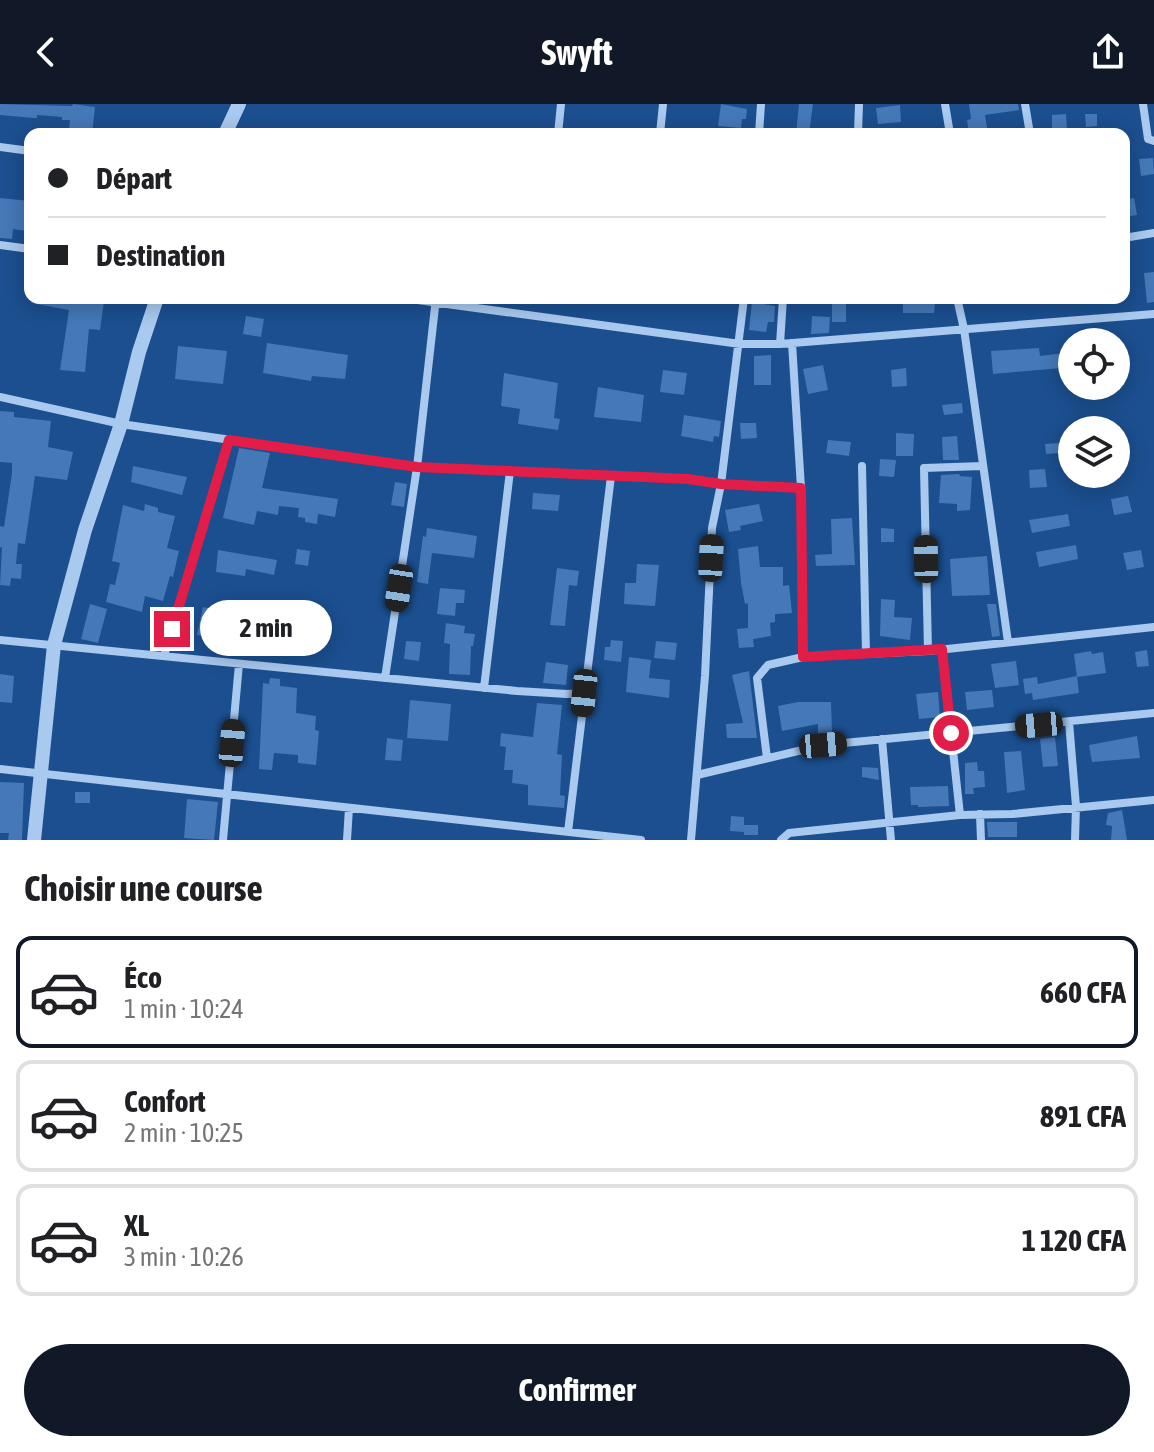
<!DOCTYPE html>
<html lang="fr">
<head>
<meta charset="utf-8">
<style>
  :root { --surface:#fff; --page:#f6f6f6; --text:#202124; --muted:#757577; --line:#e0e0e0; --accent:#111827 }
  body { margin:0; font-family:"Asap Condensed",sans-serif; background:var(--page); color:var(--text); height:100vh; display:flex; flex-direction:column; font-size:30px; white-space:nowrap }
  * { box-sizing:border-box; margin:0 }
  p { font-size:26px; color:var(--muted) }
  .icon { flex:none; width:44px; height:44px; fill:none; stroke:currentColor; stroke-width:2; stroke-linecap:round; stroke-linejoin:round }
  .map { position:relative; height:736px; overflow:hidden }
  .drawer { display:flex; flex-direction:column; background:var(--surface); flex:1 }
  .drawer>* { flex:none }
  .hud { position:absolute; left:24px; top:24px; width:1106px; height:176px; border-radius:16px; box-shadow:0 4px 20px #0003; display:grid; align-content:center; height:176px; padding:0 24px; background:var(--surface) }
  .tools { position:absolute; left:1058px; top:224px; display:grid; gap:16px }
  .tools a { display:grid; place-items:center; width:72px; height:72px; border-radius:50%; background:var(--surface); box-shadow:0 4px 20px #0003; font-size:40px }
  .end { position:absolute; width:36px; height:36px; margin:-18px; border:10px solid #e11d48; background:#fff; box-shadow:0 0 0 4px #fff }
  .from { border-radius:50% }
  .bubble { position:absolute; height:56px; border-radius:28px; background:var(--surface); box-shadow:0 4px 20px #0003; font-size:26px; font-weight:700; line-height:56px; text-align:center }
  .car { position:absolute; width:24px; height:48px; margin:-24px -12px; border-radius:10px; box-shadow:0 0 6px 2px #0007; background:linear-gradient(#222 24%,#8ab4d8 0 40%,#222 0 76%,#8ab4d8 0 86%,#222 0) }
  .hud b { display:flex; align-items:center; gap:28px; height:76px; font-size:30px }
  .hud b+b { border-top:2px solid var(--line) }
  .hud i { width:20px; height:20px; background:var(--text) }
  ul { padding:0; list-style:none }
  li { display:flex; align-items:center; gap:24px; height:112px; margin:0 16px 12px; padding:0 8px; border:4px solid var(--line); border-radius:16px }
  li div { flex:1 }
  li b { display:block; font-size:30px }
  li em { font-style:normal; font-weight:700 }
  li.current { border-color:var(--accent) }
  li>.icon { width:72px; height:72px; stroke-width:1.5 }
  h2 { padding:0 24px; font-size:36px; line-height:96px }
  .button { display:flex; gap:16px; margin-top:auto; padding:16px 24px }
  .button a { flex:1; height:92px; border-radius:48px; background:var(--accent); color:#fff; font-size:32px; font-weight:700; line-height:92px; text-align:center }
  header { display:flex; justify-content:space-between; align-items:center; height:104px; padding:0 24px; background:var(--accent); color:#fff; font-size:36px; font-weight:700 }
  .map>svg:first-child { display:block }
</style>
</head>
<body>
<header><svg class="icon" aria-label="back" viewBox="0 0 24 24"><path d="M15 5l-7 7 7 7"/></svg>Swyft<svg class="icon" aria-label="share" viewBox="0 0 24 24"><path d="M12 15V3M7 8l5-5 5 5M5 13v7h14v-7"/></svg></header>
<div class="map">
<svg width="1154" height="736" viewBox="0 0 1154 736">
  <rect width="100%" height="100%" fill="#1b4f8f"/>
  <path fill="#4478b7" d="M0,0L72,2L73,0L95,3L92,30L69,26L70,16H62V13L37,11V14H33L0,11Z
    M721,0L747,5L746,15H742L741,24L718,22Z
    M799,0H813L809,30H796Z
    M969,0H1018L1019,6L985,11L988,30H969L967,16L971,15Z
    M900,1L901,18L878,20L876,4Z
    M1066,10L1067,26L1052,27V11Z
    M1085,10H1097V22L1086,23Z
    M1153,54L1154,70L1141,72L1139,55Z
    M0,94L30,97L27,127L13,125L12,135L0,134Z
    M1134,94L1137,111L1124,113V96Z
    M1154,168V198L1147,199L1144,169Z
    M32,194H80L104,197L100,226L89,225L85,268L60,266L69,206L31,199Z
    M832,194H846V218H832Z
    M752,198L775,202L774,218H768L766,228L749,226Z
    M903,199H935L934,209H903Z
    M246,212L264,215L261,233L243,230Z
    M812,212L830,213L829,229L811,230Z
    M267,239L348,251L345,275L312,272L311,277L263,269Z
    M178,242L227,247L223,280L175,275Z
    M1039,244L1040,252L1072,248V263L993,270L991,247Z
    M771,251V281H754V252Z
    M823,261L828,286L808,290L803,265Z
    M906,264L907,282L892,283L891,266Z
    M663,266L687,269L684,291L660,288Z
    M504,269L558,279L554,314L560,315L558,326L518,320L520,305L501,302Z
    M598,283L644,291L641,318L594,313Z
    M962,299L963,309L944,311L942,301Z
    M0,307L14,308V313L51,317L48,343L73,348L67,376L35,372L25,440L18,439L16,460H22L21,475L11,474L10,482L0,481L2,444L0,443V422L4,423L12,369V359L0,358Z
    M684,311L721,317L719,333L714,332L713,338L681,332Z
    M740,319H756L757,334L741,335Z
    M896,329L914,330L913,352H896Z
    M957,332L959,356H943L942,333Z
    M828,336L851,338L849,352L826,349Z
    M1059,339L1060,349L1046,350L1045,340Z
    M239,344L270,349L262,384L338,395L335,413L318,410L317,420L305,418V414L298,413L299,404L279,402L278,411L257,407L254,421L223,414Z
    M880,355L896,356L894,373L879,372Z
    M133,362L187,373L182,391L131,378Z
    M1045,365L1047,383L1030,384L1029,366Z
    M959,370L960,372L972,373L970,406L957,407V400L939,399L941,371Z
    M395,378L407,380L404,403L391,401Z
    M533,389L560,391L558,407L532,405Z
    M1128,392L1132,408L1114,411L1111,395Z
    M145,400L158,404V408L175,412L167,444L179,447L173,473L170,472L163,497L145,492L142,508L106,498L110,480L115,481L120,459L112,457L123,401L144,407Z
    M759,400L763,417L740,422L741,426L729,428L725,406Z
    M1068,410L1070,422L1032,429L1029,416Z
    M852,414L855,461L816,462L815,451L832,450L831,415Z
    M427,424L477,432L474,454L432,449L428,480L417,478L423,432L426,433Z
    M881,424L894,425V438H881Z
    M1076,441L1078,455L1039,463L1036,448Z
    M758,442L760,463H783V482L789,481L792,509L775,510V518L770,519L771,532L753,535L754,543L739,544L737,525L748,524V499L745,500L741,479L738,445Z
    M297,445L310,447L308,462L295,460Z
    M218,446L277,456L274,471L246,465L245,472L216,468Z
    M1141,446L1144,463L1127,466L1123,449Z
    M987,452L990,491L952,492L950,455Z
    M637,460L659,461L655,502L624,500L625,479H636Z
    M557,464L579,467L577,482L569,481L565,522L550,521Z
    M440,484L465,486L464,499H456L455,512L437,510Z
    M881,495L895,496L894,513L912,514L910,536L880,532Z
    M90,500L107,505L98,539L81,535Z
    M987,500H996L1000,532L992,533Z
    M236,502L257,505L252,537L227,533V536L197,531L203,503L234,509Z
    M312,504L323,507L316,535L289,528V532L276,530L279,508L310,512Z
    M446,519L465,522L464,529L475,530L473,542H471L470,571L449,570L450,540L444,539Z
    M611,536L623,537L621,558L604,556L605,543H610Z
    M406,537L421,538L419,557L404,555Z
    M656,537L677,539L675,556L654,554Z
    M1147,546L1149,562L1137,563L1135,548Z
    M1091,547L1092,550L1103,548L1106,569L1077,573L1074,550Z
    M629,553L651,556L649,574L670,576L669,594L626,588Z
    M1016,557L1019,581L995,584L991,560Z
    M546,558L568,561L566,581L543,579Z
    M749,567L757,634H727L726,620L743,619L732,571Z
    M0,570L14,572L12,599L0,598Z
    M1077,572L1079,589L1033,596L1032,589L1025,590L1023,575L1037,573L1038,580Z
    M270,574L280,575V582L297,584L296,609L316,612L315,626L319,627L316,661L298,659V651L274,649L272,666L259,665L263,579L269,580Z
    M992,586L994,603L967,606L965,588Z
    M938,588L940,613L919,615L916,590Z
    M410,596L451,600L448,637L407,634Z
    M798,598H831L832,629L818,630V620L782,627L778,602Z
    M537,599L562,601L557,650L562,651L560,691L565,692L564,704L528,701V681L512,679L513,666H504L506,643L500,642L501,629L533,633Z
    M1137,632L1140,654L1092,658L1089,641Z
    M1055,633L1058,662L1043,663L1040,635Z
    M387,634L403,636L401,657L385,656Z
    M1021,647L1025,686L1007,689L1004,648Z
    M977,658L978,667H984L985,683L973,684L974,690H965V659Z
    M862,663L878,664L879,676L862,673Z
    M0,678L24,679L22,736H8L9,729H0Z
    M948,682L949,702L918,703V701H911L910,683Z
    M75,688H90V699H75Z
    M187,695L218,698L214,736L184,734Z
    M1122,706L1127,736H1111L1112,722L1106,721L1108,709Z
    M731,712L744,713V728L730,727Z
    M987,718H1017V733H988Z
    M744,721H758V731H744Z"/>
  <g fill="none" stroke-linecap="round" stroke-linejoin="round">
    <path stroke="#a9c9ee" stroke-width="8" d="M945,0L950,30
      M1025,0L1030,30
      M1143,0L1148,35L1154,37
      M558,30L561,0
      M660,30L663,0
      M759,30L761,0
      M858,30L859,0
      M0,43L30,47
      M1124,134L1154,129
      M0,141L30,145
      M403,194L740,240H780L1154,210
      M957,194L964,225L1008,538
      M792,239L801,384L803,553
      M780,240L783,194
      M0,293L121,320L417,363L688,375L721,380L801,384
      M862,362L866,550
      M0,536L517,587L567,590L584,589
      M942,545L960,711
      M928,547L924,364L982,362
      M164,552L229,336
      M385,574L417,363L436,194
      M484,584L510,367
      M1069,618L1076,702L1075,736
      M882,635L891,736
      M767,654L757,574L768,561L803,553L928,547L1154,523
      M0,665L641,736
      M697,671L823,641L1154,609
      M980,710L981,736
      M568,728L611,372
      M223,736L239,560
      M347,736L349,704
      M691,736L705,572L712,424L721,380L744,194
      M781,736L789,729L960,711L1012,710L1154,696"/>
    <path stroke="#a9c9ee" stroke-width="14" d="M225,30L239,0
      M34,736L54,541L85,426L121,320L139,248L157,194"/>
  </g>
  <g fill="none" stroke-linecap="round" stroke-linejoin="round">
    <path stroke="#e11d48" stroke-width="10" d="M172,525L229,336L417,363L688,375L721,380L801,384L803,553L942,545L951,629"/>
  </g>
</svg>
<div class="tools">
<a><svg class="icon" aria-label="locate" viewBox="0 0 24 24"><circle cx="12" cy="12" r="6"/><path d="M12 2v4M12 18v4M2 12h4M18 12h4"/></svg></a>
<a><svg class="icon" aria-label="layers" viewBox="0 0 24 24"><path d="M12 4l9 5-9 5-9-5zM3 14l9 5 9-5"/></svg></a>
</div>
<i class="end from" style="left:951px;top:629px"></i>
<i class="end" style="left:172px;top:525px"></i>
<div class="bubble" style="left:200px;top:496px;width:132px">2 min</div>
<i class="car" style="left:711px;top:454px;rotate:3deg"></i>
<i class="car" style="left:926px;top:455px;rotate:359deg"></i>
<i class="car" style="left:399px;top:484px;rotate:189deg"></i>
<i class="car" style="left:584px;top:589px;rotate:186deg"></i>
<i class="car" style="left:1039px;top:621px;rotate:265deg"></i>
<i class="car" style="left:232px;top:639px;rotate:5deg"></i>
<i class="car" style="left:823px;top:641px;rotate:85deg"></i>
<div class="hud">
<b><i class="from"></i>Départ</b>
<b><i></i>Destination</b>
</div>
</div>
<section class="drawer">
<h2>Choisir une course</h2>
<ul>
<li class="current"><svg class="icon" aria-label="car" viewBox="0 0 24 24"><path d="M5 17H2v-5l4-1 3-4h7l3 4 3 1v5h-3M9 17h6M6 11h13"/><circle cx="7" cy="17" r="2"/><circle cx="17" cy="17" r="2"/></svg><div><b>Éco</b><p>1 min · 10:24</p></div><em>660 CFA</em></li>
<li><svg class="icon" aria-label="car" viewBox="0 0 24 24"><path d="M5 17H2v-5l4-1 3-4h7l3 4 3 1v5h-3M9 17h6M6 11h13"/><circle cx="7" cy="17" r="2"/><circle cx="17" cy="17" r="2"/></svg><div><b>Confort</b><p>2 min · 10:25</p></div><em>891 CFA</em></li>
<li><svg class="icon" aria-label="car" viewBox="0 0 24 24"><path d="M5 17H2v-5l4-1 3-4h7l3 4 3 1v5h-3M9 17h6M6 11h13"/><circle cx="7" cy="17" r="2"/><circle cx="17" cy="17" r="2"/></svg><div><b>XL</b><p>3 min · 10:26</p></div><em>1 120 CFA</em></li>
</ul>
<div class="button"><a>Confirmer</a></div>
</section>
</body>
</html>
